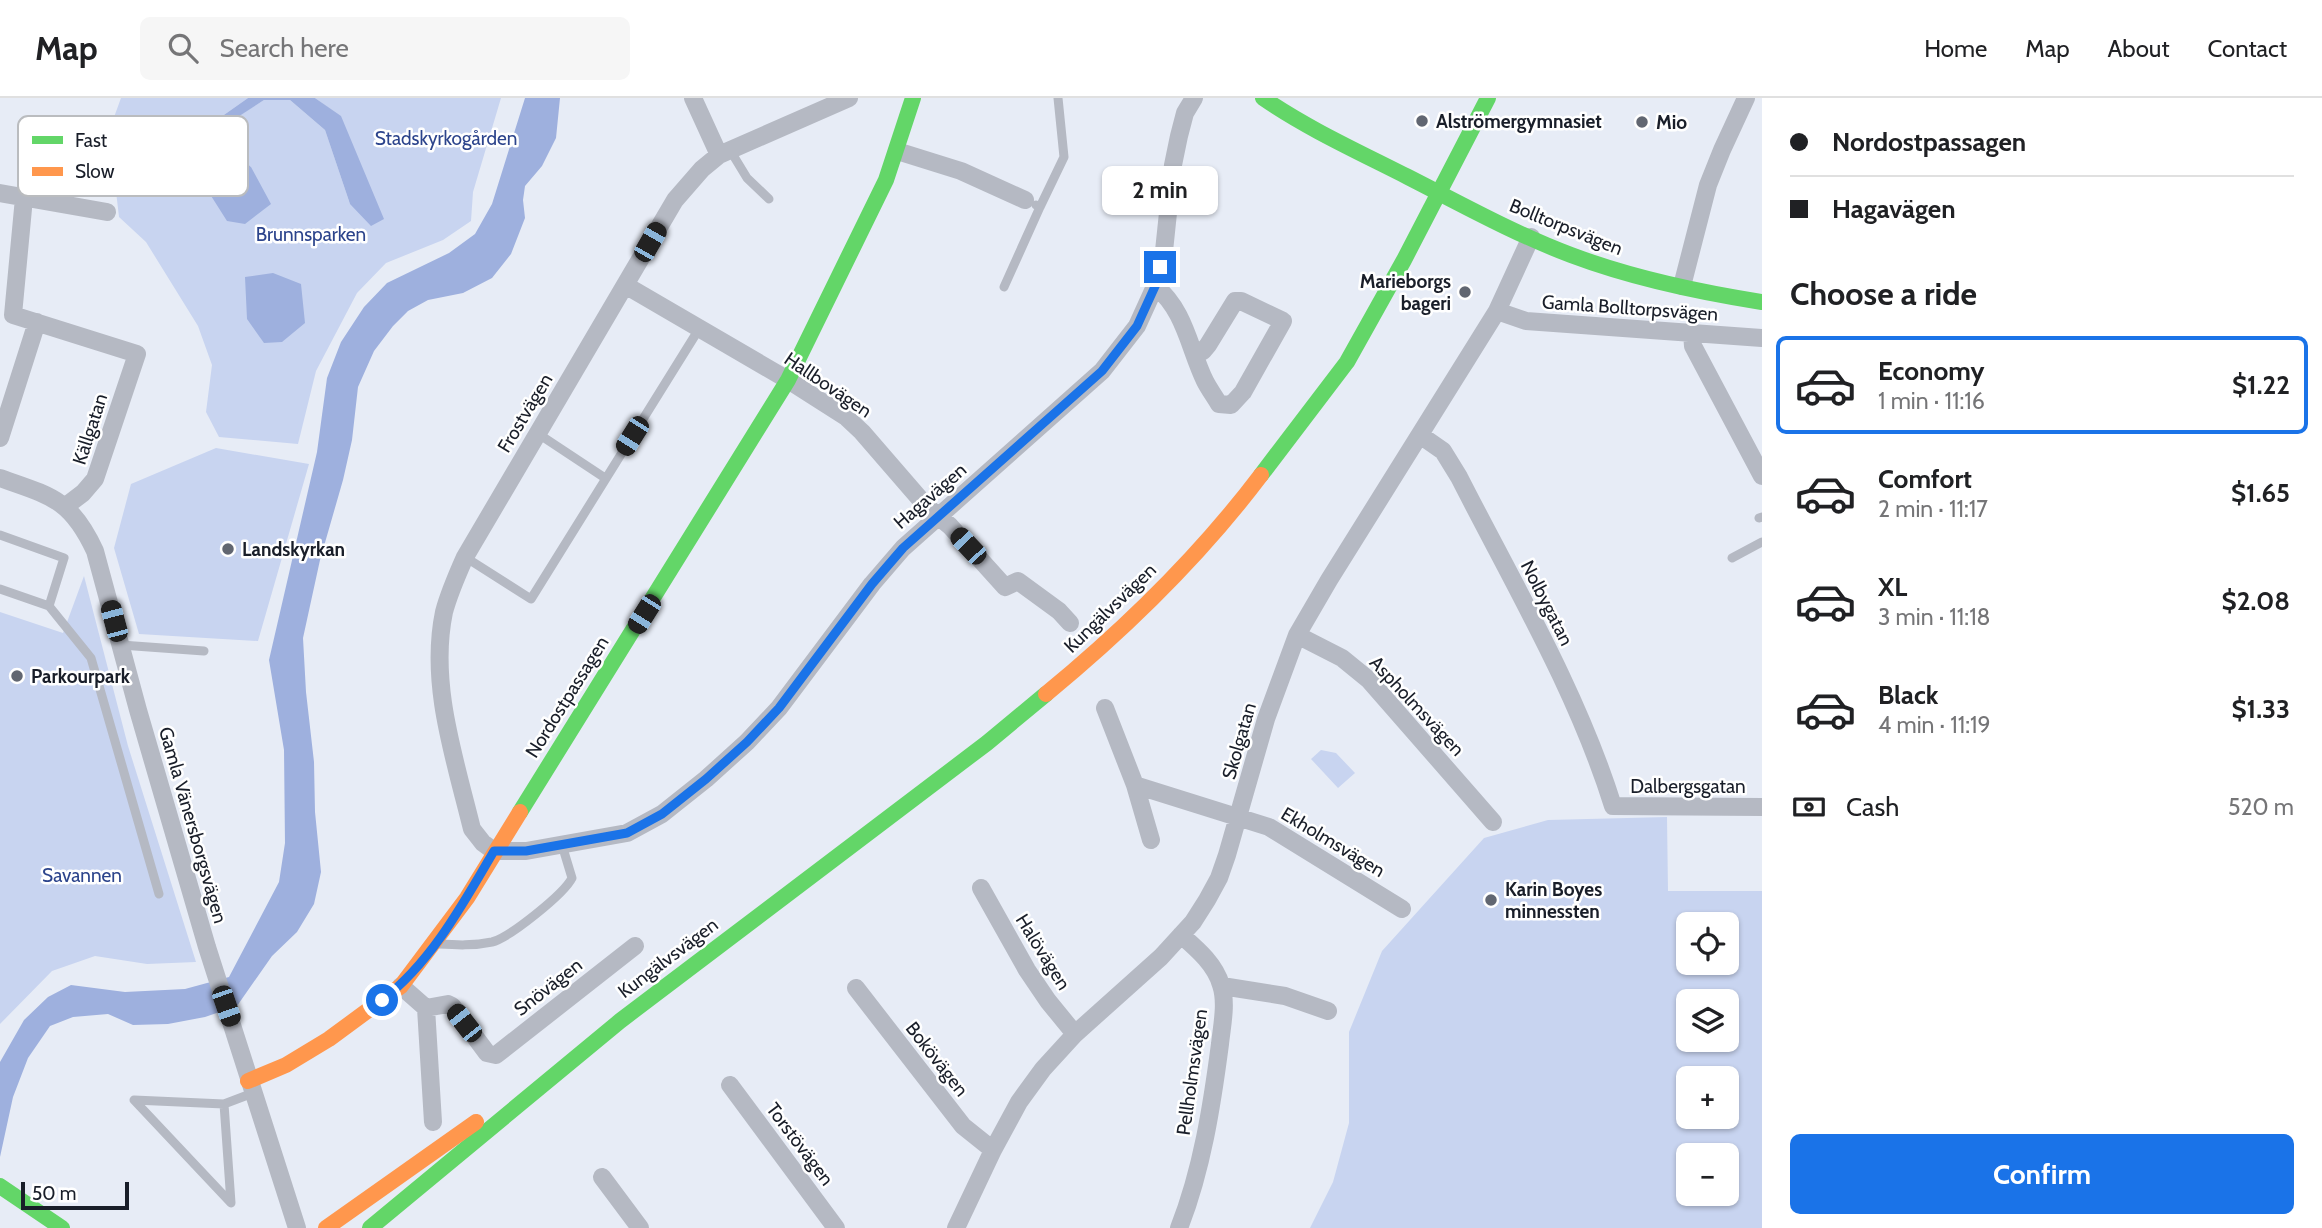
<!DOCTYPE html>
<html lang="en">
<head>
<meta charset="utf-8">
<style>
  :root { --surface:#fff; --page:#f6f6f6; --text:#202124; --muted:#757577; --line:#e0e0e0; --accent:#1a73e8 }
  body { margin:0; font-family:Cabin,sans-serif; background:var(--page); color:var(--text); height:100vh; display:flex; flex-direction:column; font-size:26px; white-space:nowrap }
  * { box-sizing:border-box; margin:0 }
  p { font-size:23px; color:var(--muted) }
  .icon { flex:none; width:38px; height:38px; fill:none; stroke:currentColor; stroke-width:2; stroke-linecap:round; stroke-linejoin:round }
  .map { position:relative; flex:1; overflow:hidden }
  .side { display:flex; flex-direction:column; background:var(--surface); width:560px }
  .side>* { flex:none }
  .hud { display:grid; align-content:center; height:154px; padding:0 28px; background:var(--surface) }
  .tools { position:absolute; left:1676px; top:814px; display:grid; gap:14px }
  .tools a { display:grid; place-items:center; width:63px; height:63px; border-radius:10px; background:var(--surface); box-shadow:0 2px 5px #0004; font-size:35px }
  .scale { position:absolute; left:21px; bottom:18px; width:108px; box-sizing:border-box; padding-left:7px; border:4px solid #191e29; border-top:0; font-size:19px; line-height:24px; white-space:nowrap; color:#191e29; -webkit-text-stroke:5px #fff; paint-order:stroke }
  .end { position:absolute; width:32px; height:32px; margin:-16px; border:9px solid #1a73e8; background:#fff; box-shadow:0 0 0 4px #fff }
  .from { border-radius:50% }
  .bubble { position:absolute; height:49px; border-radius:10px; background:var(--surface); box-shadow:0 2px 5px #0004; font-size:23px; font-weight:700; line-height:49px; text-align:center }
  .car { position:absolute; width:21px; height:42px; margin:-21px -10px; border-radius:9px; box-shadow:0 0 5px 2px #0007; background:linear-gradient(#222 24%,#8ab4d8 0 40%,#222 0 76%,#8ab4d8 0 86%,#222 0) }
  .hud b { display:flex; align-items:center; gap:24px; height:66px; font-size:26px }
  .hud b+b { border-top:2px solid var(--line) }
  .hud i { width:18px; height:18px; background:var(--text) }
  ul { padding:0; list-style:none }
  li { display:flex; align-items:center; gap:21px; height:98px; margin:0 14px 10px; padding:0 14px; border:4px solid transparent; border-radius:10px }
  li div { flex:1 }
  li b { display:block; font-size:26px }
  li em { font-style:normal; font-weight:700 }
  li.selected { border-color:var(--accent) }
  li>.icon { width:63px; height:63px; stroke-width:1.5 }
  h2 { padding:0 28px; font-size:32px; line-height:84px }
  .pay { display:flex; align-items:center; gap:18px; height:77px; padding:0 28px; font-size:26px }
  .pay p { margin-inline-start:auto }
  .primary-button { display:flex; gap:14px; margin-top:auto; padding:14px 28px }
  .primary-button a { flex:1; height:80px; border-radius:10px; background:var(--accent); color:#fff; font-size:28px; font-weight:700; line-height:80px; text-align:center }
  header { display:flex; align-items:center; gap:42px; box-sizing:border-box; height:98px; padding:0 35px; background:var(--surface); border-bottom:2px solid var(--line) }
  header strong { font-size:33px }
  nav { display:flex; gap:38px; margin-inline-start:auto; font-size:24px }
  .search { width:490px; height:63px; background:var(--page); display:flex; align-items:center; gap:18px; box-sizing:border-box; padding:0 24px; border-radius:10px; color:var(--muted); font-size:26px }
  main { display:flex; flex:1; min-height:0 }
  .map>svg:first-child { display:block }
</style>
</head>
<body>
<header>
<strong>Map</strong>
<div class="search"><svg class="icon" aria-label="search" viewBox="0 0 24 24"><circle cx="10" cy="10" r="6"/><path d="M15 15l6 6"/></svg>Search here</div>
<nav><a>Home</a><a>Map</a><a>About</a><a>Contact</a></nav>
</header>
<main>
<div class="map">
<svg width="1762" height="1130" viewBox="0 0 1762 1130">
  <rect width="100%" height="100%" fill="#e7ecf6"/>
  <path fill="#c8d4f0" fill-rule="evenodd" d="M121,0H248L221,19L195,71L251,69L226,47L230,23L264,2H290L325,32L350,106L341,19L315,0H501L473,94L471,123L443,142L386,165L357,195L316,273L298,346L219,339L206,314L212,267L198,228L146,144L119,119L109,33Z
    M216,350L309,366L258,543L139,536L114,450L131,386Z
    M84,478L128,648L196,864L147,866L95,858L52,873L0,926V514L63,535Z
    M1321,652L1336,655L1355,675L1338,690L1311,661Z
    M1667,719L1668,793H1762V1130H1310L1333,1084L1349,1025V934L1382,853L1484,740L1548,722ZM1689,826H1727V864H1689ZM1689,903H1727V942H1689ZM1727,980V1018H1689V980ZM1727,1057V1096H1689V1057Z"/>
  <path fill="#9eb0de" d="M248,0H315L341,18L384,121L371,128L350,106L325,32L290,2H264L230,24L227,47L251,69L271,106L245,126L227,123L194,71L221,19Z
    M525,0H560L556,40L542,68L525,88L523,102L525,120L511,156L492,180L463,195L428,202L408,213L393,228L374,253L358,289L352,342L343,382L320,462L303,540L306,594L314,664L315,714L321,774L314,806L297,834L272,858L237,908L205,919L168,926L133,927L108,916L73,919L50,928L28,960L13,999L0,1059V964L24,922L48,899L71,887L125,894L185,891L229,879L279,784L285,745L284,652L269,562L317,354L327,280L341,244L364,209L387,185L449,155L475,136L492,106Z
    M273,175L301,186L305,225L282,244L264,245L247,221L245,179Z"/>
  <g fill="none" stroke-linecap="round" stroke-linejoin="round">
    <path stroke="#b5b9c3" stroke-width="9" d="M730,52L747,80L769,101
      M1040,109L1064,59L1058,0
      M1004,189L1040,109L1036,107
      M537,335L605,380
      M1759,420L1762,419
      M0,437L64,460L49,508L0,491
      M465,459L531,501L699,231
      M1732,460L1762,444
      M49,508L91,560L159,796
      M121,547L204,553
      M437,846C456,847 473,848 492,844C509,840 564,796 572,780L562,747
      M224,1006L231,1105L134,1002L224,1006L253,995"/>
    <path stroke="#b5b9c3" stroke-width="18" d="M693,0L719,57
      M849,0L719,57L702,71L675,102L465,459C457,477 449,495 444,514C429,586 455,661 472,731L483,745L494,753H526L627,735L662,716L706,681L747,644L779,610L872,486L903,450L1102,273L1137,228L1157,184L1164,153L1173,67L1179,38L1185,15L1194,0
      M897,53L961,73L1025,102
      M0,95L107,114
      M24,100L13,217L137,256L95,381L83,395L66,408
      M625,187L788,282L846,319L862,334L926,408L950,428L1005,489L1018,483L1059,513L1070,525
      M1155,188C1185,212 1189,250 1205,283C1209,291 1215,299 1219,306L1231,307L1243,294L1283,223L1241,203H1235L1208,247L1203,253L1195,256
      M1682,188L1708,87L1722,52L1746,0
      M1497,213L1526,223L1762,240
      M1692,235L1693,248L1762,378
      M1420,337L1443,353L1459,379C1514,487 1577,593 1613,708L1762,709
      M0,340L37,224
      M0,380C51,398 71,401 95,453L138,612L207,849L297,1130
      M1297,537L1342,560L1369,582L1493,724
      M1105,610L1135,687L1269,729L1402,811
      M1135,687L1151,742
      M981,790L1027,872L1048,903L1075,936
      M401,888L426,910L448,906L452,908L487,955L496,957L635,848
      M1222,888L1285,898L1328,913
      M856,890L963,1028L993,1052
      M426,910L433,1024
      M730,987L836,1130
      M602,1079L640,1130
      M956,1130L993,1052L1019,1004L1043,971L1075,936L1161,859L1193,824L1207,802L1219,780L1227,757L1266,621L1297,537L1329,482L1497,213L1531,139
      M1179,1130C1202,1072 1212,1007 1220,946C1222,927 1227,905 1221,887C1215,866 1197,851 1181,837"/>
    <path stroke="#63d668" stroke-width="16" d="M1263,0C1308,31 1359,54 1408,79C1461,106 1515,136 1571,157C1632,180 1698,194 1762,204
      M1261,377L1347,264L1404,162L1488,0
      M520,714L788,282L886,82L913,0
      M0,1088L62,1130
      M370,1130L620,923L987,645L1046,596"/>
    <path stroke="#ff974d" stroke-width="16" d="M1046,596C1125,531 1199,459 1261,377
      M248,983L286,967L329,941L401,888L467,800L520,714
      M326,1130L476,1024"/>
  </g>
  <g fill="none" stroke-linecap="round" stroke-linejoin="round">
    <path stroke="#1a73e8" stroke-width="9" d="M382,902C431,865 463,806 494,753H526L627,735L662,716L706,681L747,644L779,610L872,486L903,450L1102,273L1137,228L1157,184L1160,169"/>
  </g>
  <g fill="#616671" stroke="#fff" stroke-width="2.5">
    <circle cx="1422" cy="23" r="7"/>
    <circle cx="1642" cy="24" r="7"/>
    <circle cx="1465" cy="194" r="7"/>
    <circle cx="228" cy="451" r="7"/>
    <circle cx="17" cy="578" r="7"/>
    <circle cx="1491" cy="802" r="7"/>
  </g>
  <g text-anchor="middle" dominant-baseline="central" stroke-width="5" stroke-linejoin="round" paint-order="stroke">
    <g font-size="19" font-weight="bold" fill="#191e29" stroke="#fff" text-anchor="start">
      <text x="1436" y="23">Alströmergymnasiet</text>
      <text x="1656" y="24">Mio</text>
      <text x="1451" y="183" text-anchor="end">Marieborgs<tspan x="1451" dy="22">bageri</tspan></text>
      <text x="242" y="451">Landskyrkan</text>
      <text x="31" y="578">Parkourpark</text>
      <text x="1505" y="791">Karin Boyes<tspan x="1505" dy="22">minnessten</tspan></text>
    </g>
    <g font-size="19" fill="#2c448c" stroke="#fff">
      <text x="446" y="40">Stadskyrkogården</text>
      <text x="311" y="136">Brunnsparken</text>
      <text x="82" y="777">Savannen</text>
    </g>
    <g font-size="19" fill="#191e29" stroke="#fff">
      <text transform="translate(1566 129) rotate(22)">Bolltorpsvägen</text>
      <text transform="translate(1630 210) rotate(4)">Gamla Bolltorpsvägen</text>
      <text transform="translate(828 287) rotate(34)">Hallbovägen</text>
      <text transform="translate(525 315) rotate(-59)">Frostvägen</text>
      <text transform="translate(90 331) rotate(-72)">Källgatan</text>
      <text transform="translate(930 398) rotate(-41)">Hagavägen</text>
      <text transform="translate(1547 505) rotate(63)">Nolbygatan</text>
      <text transform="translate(1110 510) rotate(-44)">Kungälvsvägen</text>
      <text transform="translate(567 599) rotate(-58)">Nordostpassagen</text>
      <text transform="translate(1417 608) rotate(47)">Aspholmsvägen</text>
      <text transform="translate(1239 643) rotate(-74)">Skolgatan</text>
      <text x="1688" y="688">Dalbergsgatan</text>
      <text transform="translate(193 727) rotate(74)">Gamla Vänersborgsvägen</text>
      <text transform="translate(1333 744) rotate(31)">Ekholmsvägen</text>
      <text transform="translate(1043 854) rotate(58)">Halövägen</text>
      <text transform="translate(668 860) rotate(-37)">Kungälvsvägen</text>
      <text transform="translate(548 889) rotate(-38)">Snövägen</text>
      <text transform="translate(937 961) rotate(52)">Bokövägen</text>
      <text transform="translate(1192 974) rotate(-82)">Pellholmsvägen</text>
      <text transform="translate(800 1046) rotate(53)">Torstövägen</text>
    </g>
  </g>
  <rect x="18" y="18" width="230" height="80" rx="10" fill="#fff" stroke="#babcbf" stroke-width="2"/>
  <rect x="32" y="38" width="31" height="8" fill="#63d668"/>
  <rect x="32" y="69" width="31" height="9" fill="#ff974d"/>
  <g font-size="19" fill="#191e29">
    <text x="75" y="49">Fast</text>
    <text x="75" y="80">Slow</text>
  </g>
</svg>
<div class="tools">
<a><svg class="icon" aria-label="locate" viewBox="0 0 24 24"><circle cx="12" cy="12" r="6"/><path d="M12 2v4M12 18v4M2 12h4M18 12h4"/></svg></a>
<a><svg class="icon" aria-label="layers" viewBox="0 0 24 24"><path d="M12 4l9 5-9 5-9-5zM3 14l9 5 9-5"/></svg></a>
<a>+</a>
<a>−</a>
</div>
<div class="scale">50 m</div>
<i class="end from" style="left:382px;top:902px"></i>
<i class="end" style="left:1160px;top:169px"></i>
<div class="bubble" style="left:1102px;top:68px;width:116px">2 min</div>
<i class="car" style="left:650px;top:144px;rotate:30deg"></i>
<i class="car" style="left:632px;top:338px;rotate:212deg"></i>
<i class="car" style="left:968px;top:448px;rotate:317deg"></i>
<i class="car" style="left:644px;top:516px;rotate:212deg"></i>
<i class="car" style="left:114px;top:523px;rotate:345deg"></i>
<i class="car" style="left:226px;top:908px;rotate:161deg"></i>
<i class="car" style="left:464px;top:925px;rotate:322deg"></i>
</div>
<section class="side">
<div class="hud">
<b><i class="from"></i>Nordostpassagen</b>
<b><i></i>Hagavägen</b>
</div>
<h2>Choose a ride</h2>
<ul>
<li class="selected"><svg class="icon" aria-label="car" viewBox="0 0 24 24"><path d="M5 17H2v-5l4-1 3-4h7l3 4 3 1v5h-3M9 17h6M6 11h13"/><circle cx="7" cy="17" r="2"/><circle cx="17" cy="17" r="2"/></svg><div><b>Economy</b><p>1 min · 11:16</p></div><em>$1.22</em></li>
<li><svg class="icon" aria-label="car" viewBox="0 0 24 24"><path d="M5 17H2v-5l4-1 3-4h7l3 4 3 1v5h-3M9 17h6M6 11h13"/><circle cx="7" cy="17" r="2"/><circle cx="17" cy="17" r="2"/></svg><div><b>Comfort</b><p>2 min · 11:17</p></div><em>$1.65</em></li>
<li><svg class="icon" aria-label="car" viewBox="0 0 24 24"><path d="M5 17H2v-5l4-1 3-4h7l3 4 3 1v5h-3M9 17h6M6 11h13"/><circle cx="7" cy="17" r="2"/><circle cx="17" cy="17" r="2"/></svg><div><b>XL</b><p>3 min · 11:18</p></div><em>$2.08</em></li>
<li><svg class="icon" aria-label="car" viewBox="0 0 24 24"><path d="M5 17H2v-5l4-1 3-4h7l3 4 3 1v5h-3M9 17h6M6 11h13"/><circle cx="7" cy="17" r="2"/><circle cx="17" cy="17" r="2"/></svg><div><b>Black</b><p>4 min · 11:19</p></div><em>$1.33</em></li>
</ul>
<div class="pay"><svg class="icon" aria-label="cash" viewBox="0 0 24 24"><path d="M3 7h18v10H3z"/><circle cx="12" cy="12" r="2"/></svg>Cash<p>520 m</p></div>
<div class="primary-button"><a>Confirm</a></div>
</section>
</main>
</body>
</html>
